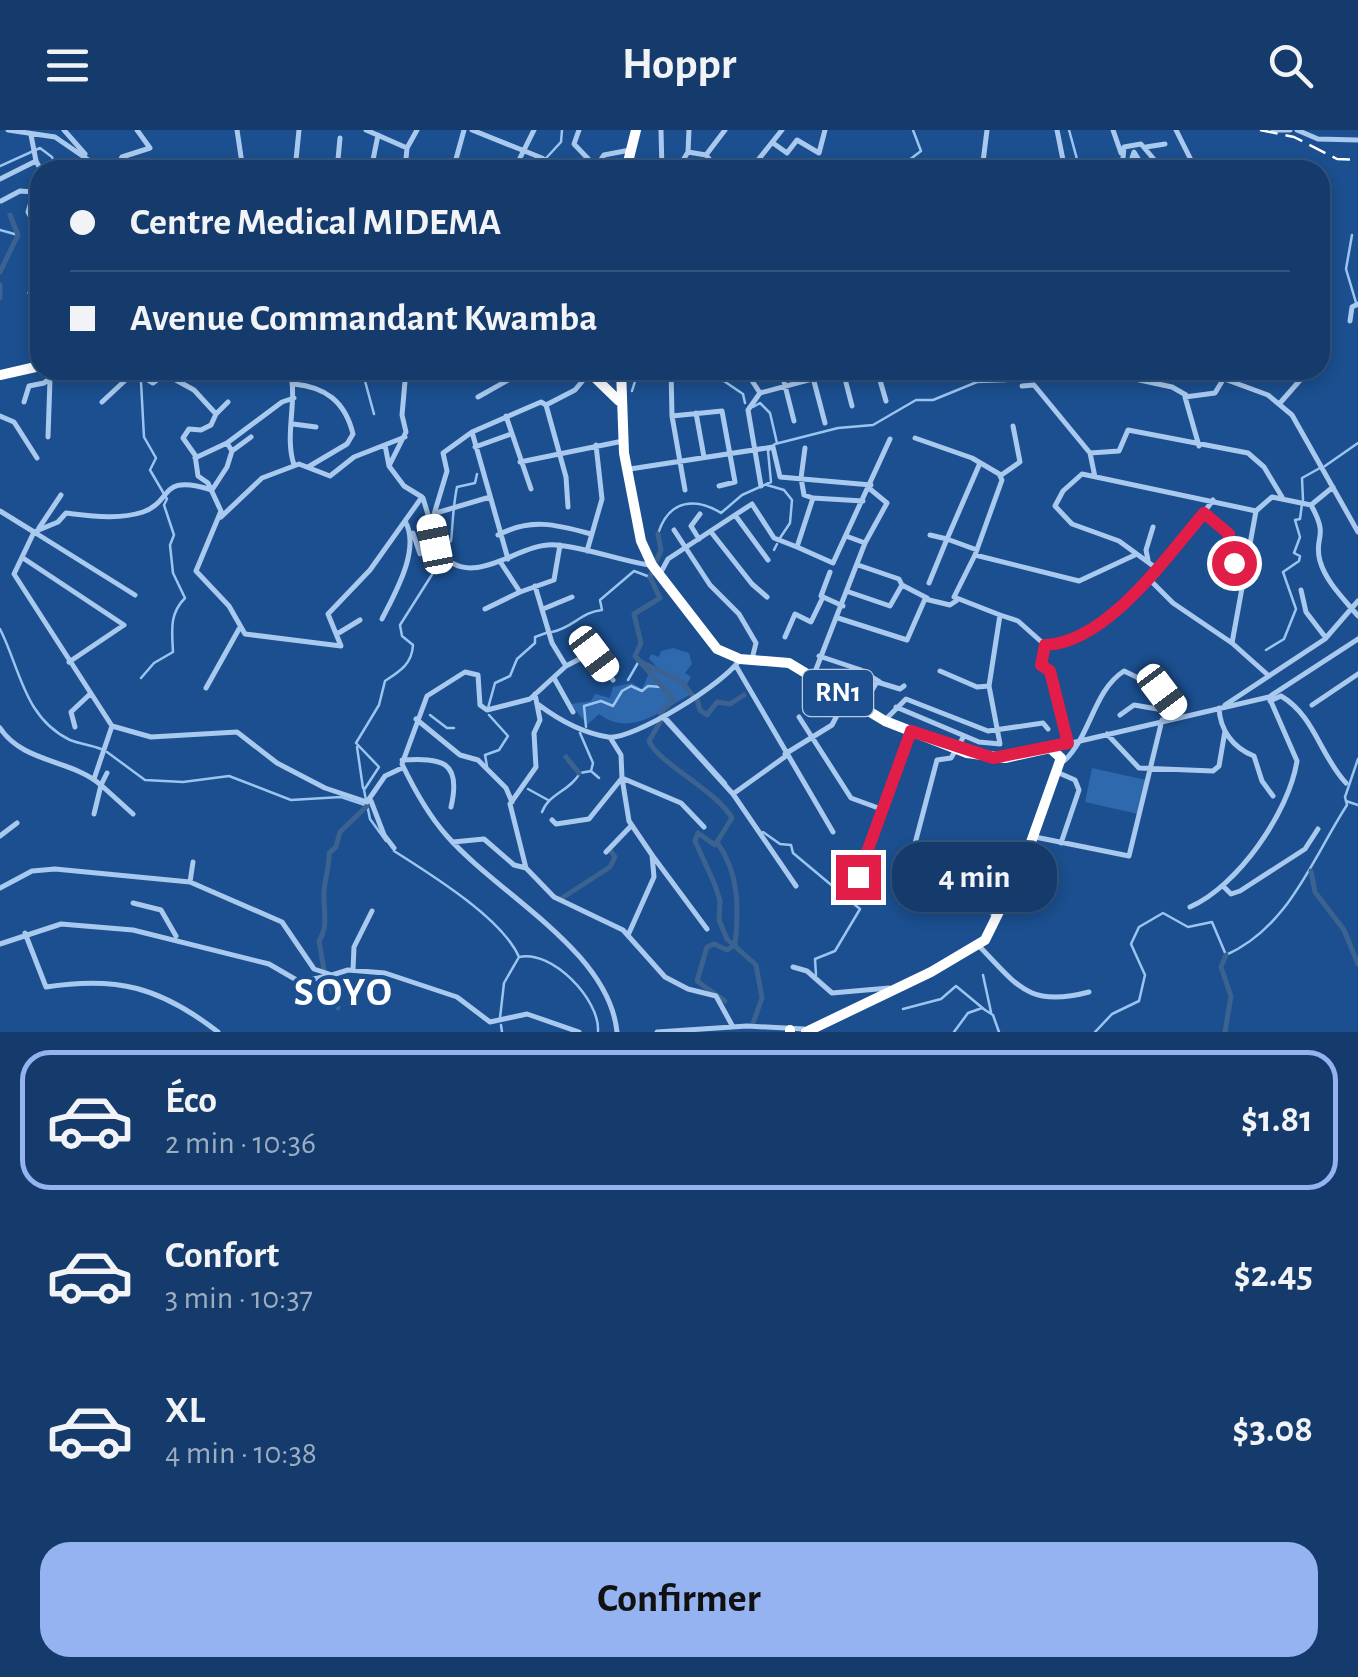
<!DOCTYPE html>
<html lang="fr">
<head>
<meta charset="utf-8">
<style>
  :root { --surface:#143b6b; --page:#1d4271; --text:#f1f3f6; --muted:#9dadc1; --line:#33557e; --accent:#95b2f1 }
  body { margin:0; font-family:"Alegreya Sans",sans-serif; background:var(--page); color:var(--text); height:100vh; display:flex; flex-direction:column; font-size:38px; white-space:nowrap }
  * { box-sizing:border-box; margin:0 }
  p { font-size:32px; color:var(--muted) }
  .icon { flex:none; width:55px; height:55px; fill:none; stroke:currentColor; stroke-width:2; stroke-linecap:round; stroke-linejoin:round }
  .map { position:relative; height:902px; overflow:hidden }
  .drawer { display:flex; flex-direction:column; background:var(--surface); flex:1 }
  .drawer>* { flex:none }
  .hud { position:absolute; left:30px; top:30px; width:1300px; height:220px; border-radius:30px; box-shadow:0 5px 15px #0003,0 0 0 2px var(--line); display:grid; align-content:center; height:220px; padding:0 40px; background:var(--surface) }
  .end { position:absolute; width:45px; height:45px; margin:-22px; border:12px solid #e11d48; background:#fff; box-shadow:0 0 0 5px #fff }
  .from { border-radius:50% }
  .bubble { position:absolute; height:70px; border-radius:30px; background:var(--surface); box-shadow:0 5px 15px #0003,0 0 0 2px var(--line); font-size:32px; font-weight:600; line-height:70px; text-align:center }
  .car { position:absolute; width:30px; height:60px; margin:-30px -15px; border-radius:12px; box-shadow:0 0 8px 2px #0007; background:linear-gradient(#fff 24%,#345 0 40%,#fff 0 76%,#345 0 86%,#fff 0) }
  .hud b { display:flex; align-items:center; gap:35px; height:95px; font-size:38px }
  .hud b+b { border-top:2px solid var(--line) }
  .hud i { width:25px; height:25px; background:var(--text) }
  ul { padding:18px 0 0; list-style:none }
  li { display:flex; align-items:center; gap:30px; height:140px; margin:0 20px 15px; padding:0 20px; border:5px solid transparent; border-radius:30px }
  li div { flex:1 }
  li b { display:block; font-size:38px }
  li em { font-style:normal; font-weight:600 }
  li.selected { border-color:var(--accent) }
  li>.icon { width:90px; height:90px; stroke-width:1.5 }
  .action { display:flex; gap:20px; margin-top:auto; padding:20px 40px }
  .action a { flex:1; height:115px; border-radius:30px; background:var(--accent); color:#111; font-size:40px; font-weight:600; line-height:115px; text-align:center }
  header { display:flex; justify-content:space-between; align-items:center; height:130px; padding:0 40px; background:var(--surface); font-size:45px; font-weight:600 }
  .map>svg:first-child { display:block }
</style>
</head>
<body>
<header><svg class="icon" aria-label="menu" viewBox="0 0 24 24"><path d="M4 6h16M4 12h16M4 18h16"/></svg>Hoppr<svg class="icon" aria-label="search" viewBox="0 0 24 24"><circle cx="10" cy="10" r="6"/><path d="M15 15l6 6"/></svg></header>
<div class="map">
<svg width="1358" height="902" viewBox="0 0 1358 902">
  <rect width="100%" height="100%" fill="#1b4f8f"/>
  <path fill="#2e69ad" d="M673,518L689,523L692,534L685,543L691,547L687,554L693,563C664,578 632,609 599,584L587,595L571,574L591,571L595,564L610,568L613,557L632,553L642,559L651,539L657,537L649,529L651,524L659,527L661,521Z
    M1092,638L1146,650L1138,684L1085,672Z"/>
  <g fill="none" stroke-linecap="round" stroke-linejoin="round">
    <path stroke="#9cc4f0" stroke-width="2.5" d="M1069,0L1080,40
      M0,36L40,18L52,27L56,40
      M535,40L561,12L562,0
      M896,40L921,21L913,0
      M0,100L18,105
      M1352,105L1346,139L1357,176
      M63,240L83,248L89,240
      M362,240L374,284
      M715,245L743,264L745,273
      M632,261L637,245L645,240
      M753,277L760,273L770,283L777,313
      M1325,336L1358,313
      M767,355L784,360L792,370L790,393L780,408
      M1303,370L1302,348L1320,338
      M658,404C669,368 697,368 721,383L742,365L771,352L768,321L775,314L838,298L873,295L916,270H933L977,252L1006,251L1018,240
      M440,415L451,411C453,391 453,376 457,357L475,353L477,344
      M774,420L777,414
      M0,499C20,538 24,588 70,610C80,614 91,615 101,619
      M552,502C573,498 581,482 602,480L600,470L634,441L650,447
      M1266,520L1284,509L1296,479L1283,442L1299,431L1300,426L1294,423L1300,407L1295,390L1300,389L1302,374
      M141,548L154,533L173,522C172,501 169,484 185,468L173,443L170,415L174,405L164,375L167,369L150,340L156,328L144,307L141,252
      M628,550L639,531
      M488,578L495,553L510,546L517,529L535,513V507L546,503
      M430,585L447,598H454
      M668,589L726,653
      M586,597L584,576L601,571L613,576L622,561L631,556L642,561L648,556L661,557
      M580,603L593,633L591,641L599,648
      M357,617L363,658
      M107,622L145,650L183,652L229,646L291,670L341,667L365,675
      M487,636L485,625L499,620L508,606L489,585
      M528,659L548,670
      M1346,671L1358,675
      M542,682C549,663 570,661 580,643L591,641
      M763,702L780,714L791,715L793,723L860,779L835,821L815,829L816,845
      M386,711L370,689L364,660L379,637L356,613L379,575L385,551C400,541 412,534 413,515L402,506L400,495L433,443L429,419L434,417
      M394,721C430,744 502,788 519,827C552,819 600,870 598,901
      M983,845L991,882
      M903,879L941,869L956,856L985,880
      M500,888L504,853L519,827
      M501,895L502,902
      M954,902L968,883L982,878L993,885L999,902
      M1095,902L1112,884L1139,871L1145,845L1131,814L1139,797L1163,783L1188,797L1212,792L1226,825C1289,797 1312,729 1347,675L1345,667L1358,629"/>
    <path stroke="#3c6290" stroke-width="5" d="M0,142L18,105L10,85
      M0,155V168
      M658,404L661,420L650,447L660,468L634,484L641,513L635,526L674,570L660,583L663,587L649,611C658,633 717,661 732,688L715,715L698,703L695,711L715,755L720,771L719,790L727,809L756,835L762,868L753,893
      M639,531L682,552L693,566
      M697,569L700,580L707,585L717,572L730,574L744,565
      M566,627L579,643
      M717,712C739,743 739,777 735,815L727,820L714,814L707,817L697,851L725,871
      M1311,741L1315,762L1344,800L1358,834
      M562,768L610,737L615,727L610,720
      M324,840L319,811C329,795 323,780 324,763C324,750 330,737 329,723L336,717L340,702L367,676
      M328,849L338,878
      M1225,902L1231,866L1221,837L1226,825"/>
    <path stroke="#a9c9ee" stroke-width="5" d="M8,0L55,7L103,40
      M64,0L85,24
      M237,0L243,40
      M366,0L407,18
      M472,0L542,28L559,40
      M579,0L574,14L595,36
      M661,0L662,40
      M1057,0L1065,40
      M1113,0L1121,23
      M1176,0L1196,40
      M1273,0H1290
      M1297,0L1318,9L1358,10
      M773,13L787,23L797,10L819,23L825,0
      M1146,17L1165,14
      M688,22L706,25L718,40
      M706,25L725,0
      M1123,28L1124,17L1141,14L1163,40
      M36,31L41,40
      M114,40L122,27L150,18L137,0
      M295,40L299,0
      M337,40L340,8
      M371,40L378,5
      M405,40L407,18L417,0
      M453,40L464,0
      M491,40L494,34
      M514,40L534,0
      M594,40L604,25L630,20
      M677,40L688,22L689,0
      M750,40L782,0
      M982,40L987,0
      M1128,40L1134,22L1145,40
      M0,49L36,31L31,5
      M34,62L28,82L40,104
      M1,71L20,61L34,62L40,55
      M40,156L30,163L40,179
      M1350,191L1352,177L1358,174
      M132,240L153,253L165,244L194,260L216,284L211,295L201,300L189,299L183,308L195,325L198,346L208,353L221,381L196,441L229,476L245,504L341,516L328,484L370,440L422,367
      M290,240C298,272 284,305 294,335
      M406,240L402,285L406,302L389,336L404,356L422,367
      M671,240L672,286L685,360
      M745,240L760,263
      M781,240L794,291
      M811,240L825,293
      M877,240L886,271
      M1200,240L1268,265L1292,285L1358,402
      M843,241L852,276
      M1098,241L1172,257L1186,265
      M646,247L725,240
      M181,251L204,240
      M294,254C325,257 345,271 353,304L347,314L308,337
      M1022,256L1034,255L1090,323L1119,321L1128,300L1248,323L1264,337L1282,367
      M760,263L748,280L761,356
      M760,263L846,240
      M478,267L526,240
      M24,272L29,256L44,253L60,240
      M102,272L132,244
      M1280,273L1309,240
      M696,283L704,327
      M216,284L228,272
      M0,286L14,292L37,328
      M506,286L531,359
      M672,286L722,281L735,352L719,356
      M293,294L316,297
      M472,302L508,429
      M48,307L50,249
      M915,308L972,328L1001,345
      M385,315L389,336
      M1199,316L1185,267L1215,263L1224,248
      M475,317L511,304
      M805,318L801,348L804,365L813,368L797,417L833,433L890,309
      M232,321L251,307
      M1090,323L1095,347
      M195,328L227,313L282,272L294,268
      M520,332L623,311
      M630,339L773,317L780,347L871,355
      M423,368L439,421C472,464 518,411 556,415C588,418 618,430 649,435
      M813,368L863,371
      M1311,375L1333,357
      M568,377L566,347L546,275L575,260L590,242
      M0,381L34,402L14,444L112,596L151,607L237,602L277,633L325,658L367,672L385,646L402,638
      M436,383L490,367
      M1204,383L1228,402L1227,427L1243,437
      M735,385L752,374L774,408L797,417
      M221,387L262,348L299,334L330,346L354,327L405,307
      M432,391L447,341L443,323L472,302L541,272L546,275
      M39,398L61,365
      M674,400L710,455L739,484L756,513L752,529
      M34,402L58,392L66,383C92,386 119,390 143,382C174,371 158,343 212,360L227,337L232,321L227,313
      M34,402L135,465
      M711,402L752,454L767,467
      M413,403L420,424
      M498,405C531,388 555,394 591,404
      M846,406L865,413
      M699,409L691,396L700,384
      M977,420L947,409L980,333
      M587,421L602,369L596,315
      M975,425L1002,350L1000,346L1020,332L1013,296
      M23,428L124,495L69,532
      M1148,430L1146,420L1153,397
      M501,433L520,462L554,450L560,415
      M858,435L899,449L902,455L927,468
      M1156,438L1119,411L1072,394L1055,376L1063,361L1082,344L1256,381
      M661,442L668,429L735,385L768,430
      M830,442L821,466L843,476
      M1149,449L1173,473L1232,513L1269,546
      M929,453L947,409L930,405
      M535,456L552,513L566,536
      M1301,460L1306,482L1326,508
      M849,462L890,476L902,455
      M485,479L520,462
      M543,479L572,467
      M1000,485L954,467L975,425L1079,451L1137,424
      M838,488L907,510L925,469L950,475L956,471
      M382,489C395,463 421,419 405,391
      M337,504L360,490
      M785,507L795,484L811,492L823,467
      M1232,513L1256,381L1272,367L1311,375C1330,409 1313,406 1320,431C1326,452 1344,469 1358,486
      M1045,515L1041,535L1050,541L1068,613
      M819,526L861,540L880,552
      M736,536L833,702
      M940,541L977,557L989,556
      M813,547L865,413L887,373L870,359
      M554,548L573,582
      M613,550L591,523L566,536L530,569L487,580L480,575L478,545L465,542L427,566L402,634C413,657 430,687 447,706C499,765 609,821 617,902
      M206,558L239,499
      M535,564L540,590L534,603L536,637L510,674L526,738L554,767L623,800L665,847L688,859L716,866L733,897
      M1270,571L1281,566C1314,585 1321,627 1346,653
      M539,575C559,590 583,603 608,607C632,611 727,552 740,529
      M863,575L877,552L900,559L904,556
      M1225,575L1325,509L1358,471
      M1312,575L1358,544
      M896,577L979,612L1000,614L989,556L1000,485L1018,491L1045,515C1106,514 1179,417 1213,370
      M1219,578C1220,600 1233,618 1254,626L1262,651L1273,666
      M1120,585L1134,575L1175,582
      M663,587L733,664L796,756
      M799,587L851,668L881,679
      M887,588L906,569L988,601L1043,593L1048,599
      M416,589L460,625L478,630L506,658L512,672
      M75,597L71,582L89,565
      M0,598C23,633 71,629 101,655L94,684
      M1107,604L1139,638L1213,641L1219,636L1225,601
      M964,606L951,628L937,630L912,725C925,751 959,749 983,752L995,791
      M1050,618L1269,567L1358,509
      M785,624L832,595L846,568
      M402,630C441,628 462,630 451,677
      M1064,631C1091,606 1093,561 1124,541L1153,555L1179,585
      M107,643L101,655L133,684
      M1059,643L1075,650L1079,660L1061,713
      M94,649L112,596
      M733,664L786,626
      M371,671L384,705L394,718
      M552,690L556,694L589,689L622,648L621,625L611,609
      M0,706L17,693
      M1035,707L1129,726L1162,590
      M453,712L484,709L514,735L526,738
      M606,722L631,696
      M652,725L707,799
      M190,752L193,732
      M1223,756L1231,764L1240,761L1305,719L1318,699
      M0,758L32,741L55,739L190,752L282,792L314,839L332,845L348,840L385,843L457,867L490,892L527,884L579,902
      M848,768L870,721L871,707L910,604
      M133,773L161,780L176,806
      M1190,777C1238,756 1289,682 1297,631L1269,567
      M25,803L46,857C117,846 160,857 218,902
      M629,803L654,747L652,725L629,691L622,648L681,673L704,697
      M0,814L61,794L133,800L269,834L300,852L332,845
      M980,817C1018,856 1029,878 1089,862
      M793,837L807,841L832,863L889,858
      M353,840L354,817L372,781
      M657,902L747,896L804,899"/>
    <path stroke="#fff" stroke-width="10" d="M626,40L636,0
      M587,240L619,271
      M621,240L624,323L641,411L652,435L717,519L740,529L789,533L885,591L967,623L1005,628L1050,618L1061,628L1025,729L985,810L931,842L806,902
      M0,245L40,236
      M790,900V902"/>
    <path stroke="#fff" stroke-width="2.5" stroke-dasharray="18 8" stroke-linecap="butt" d="M1260,0L1294,7L1337,29L1358,30"/>
  </g>
  <g fill="none" stroke-linecap="round" stroke-linejoin="round">
    <path stroke="#e11d48" stroke-width="12" d="M858,747L911,601L993,628L1068,613L1050,541L1041,535L1045,515C1107,513 1167,426 1204,383L1229,404L1226,425L1234,433"/>
  </g>
  <g text-anchor="middle" dominant-baseline="central" stroke-width="8" stroke-linejoin="round" paint-order="stroke">
    <rect fill="#1b4f8f" stroke="#bbcadd" stroke-width="2.5" x="803" y="540" width="70" height="46" rx="8"/>
    <g font-size="28" font-weight="bold" fill="#fff">
      <text x="838" y="563">RN1</text>
    </g>
    <g font-size="40" font-weight="bold" letter-spacing="2.5" fill="#fff" stroke="#1b4f8f">
      <text x="344" y="863">SOYO</text>
    </g>
  </g>
</svg>
<i class="end from" style="left:1234px;top:433px"></i>
<i class="end" style="left:858px;top:747px"></i>
<div class="bubble" style="left:892px;top:712px;width:165px">4 min</div>
<i class="car" style="left:435px;top:414px;rotate:349deg"></i>
<i class="car" style="left:594px;top:524px;rotate:143deg"></i>
<i class="car" style="left:1162px;top:562px;rotate:143deg"></i>
<div class="hud">
<b><i class="from"></i>Centre Medical MIDEMA</b>
<b><i></i>Avenue Commandant Kwamba</b>
</div>
</div>
<section class="drawer">
<ul>
<li class="selected"><svg class="icon" aria-label="car" viewBox="0 0 24 24"><path d="M5 17H2v-5l4-1 3-4h7l3 4 3 1v5h-3M9 17h6M6 11h13"/><circle cx="7" cy="17" r="2"/><circle cx="17" cy="17" r="2"/></svg><div><b>Éco</b><p>2 min · 10:36</p></div><em>$1.81</em></li>
<li><svg class="icon" aria-label="car" viewBox="0 0 24 24"><path d="M5 17H2v-5l4-1 3-4h7l3 4 3 1v5h-3M9 17h6M6 11h13"/><circle cx="7" cy="17" r="2"/><circle cx="17" cy="17" r="2"/></svg><div><b>Confort</b><p>3 min · 10:37</p></div><em>$2.45</em></li>
<li><svg class="icon" aria-label="car" viewBox="0 0 24 24"><path d="M5 17H2v-5l4-1 3-4h7l3 4 3 1v5h-3M9 17h6M6 11h13"/><circle cx="7" cy="17" r="2"/><circle cx="17" cy="17" r="2"/></svg><div><b>XL</b><p>4 min · 10:38</p></div><em>$3.08</em></li>
</ul>
<div class="action"><a>Confirmer</a></div>
</section>
</body>
</html>
